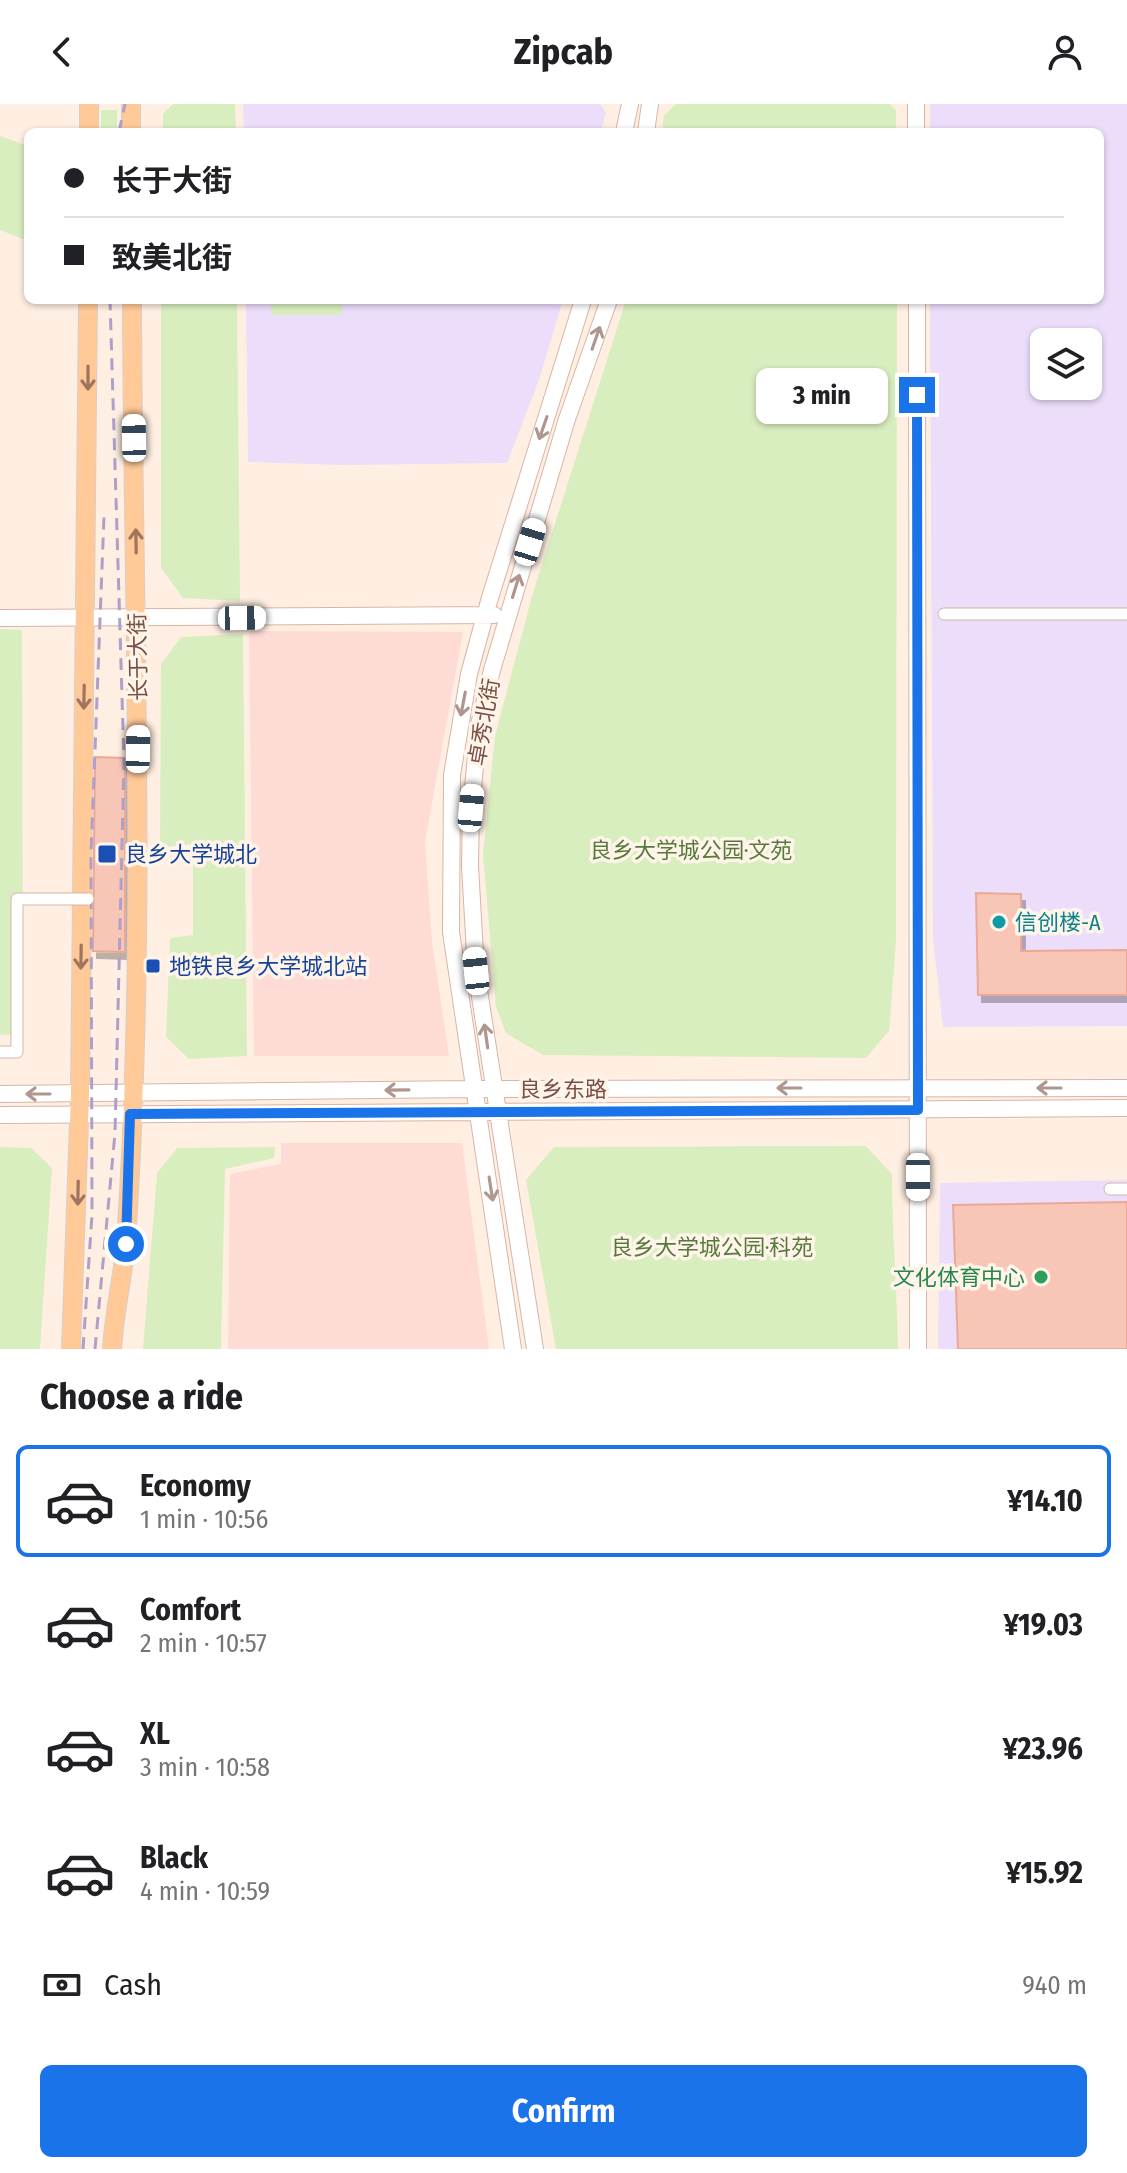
<!DOCTYPE html>
<html lang="en">
<head>
<meta charset="utf-8">
<style>
  :root { --surface:#fff; --page:#f6f6f6; --text:#202124; --muted:#757577; --line:#e0e0e0; --accent:#1a73e8 }
  body { margin:0; font-family:"Fira Sans Condensed","Noto Sans SC",sans-serif; background:var(--page); color:var(--text); height:100vh; display:flex; flex-direction:column; font-size:30px; white-space:nowrap }
  * { box-sizing:border-box; margin:0 }
  p { font-size:26px; color:var(--muted) }
  .icon { flex:none; width:44px; height:44px; fill:none; stroke:currentColor; stroke-width:2; stroke-linecap:round; stroke-linejoin:round }
  .map { position:relative; height:1245px; overflow:hidden }
  .details { display:flex; flex-direction:column; background:var(--surface); flex:1 }
  .details>* { flex:none }
  .top-card { position:absolute; left:24px; top:24px; width:1080px; height:176px; border-radius:12px; box-shadow:0 2px 6px #0004; display:grid; align-content:center; height:176px; padding:0 40px; background:var(--surface) }
  .controls { position:absolute; left:1030px; top:224px; display:grid; gap:16px }
  .controls a { display:grid; place-items:center; width:72px; height:72px; border-radius:12px; background:var(--surface); box-shadow:0 2px 6px #0004; font-size:40px }
  .end { position:absolute; width:36px; height:36px; margin:-18px; border:10px solid #1a73e8; background:#fff; box-shadow:0 0 0 4px #fff }
  .from { border-radius:50% }
  .bubble { position:absolute; height:56px; border-radius:12px; background:var(--surface); box-shadow:0 2px 6px #0004; font-size:26px; font-weight:700; line-height:56px; text-align:center }
  .car { position:absolute; width:24px; height:48px; margin:-24px -12px; border-radius:10px; box-shadow:0 0 6px 2px #0007; background:linear-gradient(#fff 24%,#345 0 40%,#fff 0 76%,#345 0 86%,#fff 0) }
  .top-card b { display:flex; align-items:center; gap:28px; height:76px; font-size:30px }
  .top-card b+b { border-top:2px solid var(--line) }
  .top-card i { width:20px; height:20px; background:var(--text) }
  ul { padding:0; list-style:none }
  li { display:flex; align-items:center; gap:24px; height:112px; margin:0 16px 12px; padding:0 24px; border:4px solid transparent; border-radius:12px }
  li div { flex:1 }
  li b { display:block; font-size:30px }
  li em { font-style:normal; font-weight:700 }
  li.on { border-color:var(--accent) }
  li>.icon { width:72px; height:72px; stroke-width:1.5 }
  h2 { padding:0 40px; font-size:36px; line-height:96px }
  .pay { display:flex; align-items:center; gap:20px; height:88px; padding:0 40px; font-size:30px }
  .pay p { margin-inline-start:auto }
  .cta { display:flex; gap:16px; margin-top:auto; padding:16px 40px }
  .cta a { flex:1; height:92px; border-radius:12px; background:var(--accent); color:#fff; font-size:32px; font-weight:700; line-height:92px; text-align:center }
  header { display:flex; justify-content:space-between; align-items:center; height:104px; padding:0 40px; background:var(--surface); font-size:36px; font-weight:700 }
  .map>svg:first-child { display:block }
</style>
</head>
<body>
<header><svg class="icon" aria-label="back" viewBox="0 0 24 24"><path d="M15 5l-7 7 7 7"/></svg>Zipcab<svg class="icon" aria-label="person" viewBox="0 0 24 24"><circle cx="12" cy="8" r="4"/><path d="M4 21q1-7 8-7t8 7"/></svg></header>
<div class="map">
<svg width="1127" height="1245" viewBox="0 0 1127 1245">
  <defs>
    <filter id="shadow"><feDropShadow dx="4" dy="7" stdDeviation="0" flood-color="#0004"/></filter>
  </defs>
  <rect width="100%" height="100%" fill="#ffefe2"/>
  <path fill="#ffdbd5" d="M249,527L463,528L425,738L432,838L449,952H254Z
    M281,1039H462L489,1245H228L230,1070L281,1060Z"/>
  <path fill="#ecdefb" fill-rule="evenodd" d="M243,0H600L606,8L601,28H244Z
    M930,0H1127V922L943,923L933,836L930,196H1100V28H930ZM1044,238H1088V282H1044Z
    M246,196H563L539,276L507,359L344,361L248,358Z
    M1127,1076V1245H938L940,1079Z"/>
  <path fill="#d9eebf" d="M173,0H235L236,28H163V10Z
    M676,0H890L896,6V28H662L664,11Z
    M101,6H117V28H101Z
    M0,32L28,42V137L0,126Z
    M161,196H237L240,497L183,494L161,464Z
    M271,196H342V211H271Z
    M626,196H897L896,837L889,927L866,954L543,951L506,929L496,903L483,750L495,632L532,492Z
    M0,525L22,526L23,930L0,931Z
    M243,530L247,952L189,955L166,933L170,834L193,831V740L160,744L161,560L181,533Z
    M866,1042L892,1070C892,1128 897,1186 898,1245H556L526,1076L554,1043Z
    M0,1043L31,1044L52,1064L40,1245H0Z
    M275,1043L274,1054L225,1065L221,1245H143L157,1069L177,1044Z"/>
  <path fill="#f7c6b6" stroke="#eba995" stroke-width="2" filter="url(#shadow)" d="M95,653L125,654V848L93,847Z
    M976,789L1021,790V847L1127,846V891H978Z
    M1127,1098V1245H958L953,1101Z"/>
  <g fill="none" stroke-linecap="round" stroke-linejoin="round">
    <defs>
      <path id="street" d="M944,510H1127
        M1110,1085H1127"/>
      <path id="secondary" d="M916,0V28
        M624,28L630,0
        M646,28L650,0
        M917,196L918,1245
        M0,514L494,511
        M0,990L475,985L1127,984
        M0,1011L1127,1004
        M513,1245L451,828L452,671L469,570L489,497L583,196
        M535,1245L476,867L470,762L471,704L479,621L492,566L567,315L609,196"/>
      <path id="primary" d="M131,0V28
        M89,28V0
        M71,1245L80,990L88,196
        M112,1245C114,1209 123,1173 126,1137C147,824 133,510 132,196"/>
    </defs>
    <use href="#street" stroke="#d3b6a9" stroke-width="13"/>
    <use href="#secondary" stroke="#d7b5a7" stroke-width="18"/>
    <use href="#primary" stroke="#d9cecb" stroke-width="20"/>
    <use href="#street" stroke="#fff" stroke-width="11"/>
    <use href="#secondary" stroke="#fff" stroke-width="16"/>
    <use href="#primary" stroke="#ffc998" stroke-width="18"/>
    <path stroke="#af9fc9" stroke-width="3" stroke-dasharray="12 8" stroke-linecap="butt" d="M119,28L125,0
      M83,1245L92,1111L91,750L104,412
      M95,1245L115,1029L124,659L110,196"/>
    <defs>
      <path id="street-bridge" d="M0,948H17V795H88"/>
    </defs>
    <use href="#street-bridge" stroke="#d3b6a9" stroke-width="13" stroke-linecap="butt"/>
    <use href="#street-bridge" stroke="#fff" stroke-width="11"/>
  </g>
  <defs><path id="oneway-shaft" d="M-6 0H5M1.5-3L5.5 0L1.5 3" fill="none" stroke-width="1.6" stroke-linecap="round" stroke-linejoin="round" transform="scale(2)"/></defs>
  <g stroke="#af968f">
    <use href="#oneway-shaft" transform="translate(596 234) rotate(-71)"/>
    <use href="#oneway-shaft" transform="translate(543 324) rotate(109)"/>
    <use href="#oneway-shaft" transform="translate(516 482) rotate(-73)"/>
    <use href="#oneway-shaft" transform="translate(463 600) rotate(101)"/>
    <use href="#oneway-shaft" transform="translate(486 932) rotate(-98)"/>
    <use href="#oneway-shaft" transform="translate(789 984) rotate(180)"/>
    <use href="#oneway-shaft" transform="translate(1049 984) rotate(180)"/>
    <use href="#oneway-shaft" transform="translate(397 986) rotate(179)"/>
    <use href="#oneway-shaft" transform="translate(38 990) rotate(180)"/>
    <use href="#oneway-shaft" transform="translate(491 1085) rotate(81)"/>
  </g>
  <g stroke="#a1745e">
    <use href="#oneway-shaft" transform="translate(88 274) rotate(90)"/>
    <use href="#oneway-shaft" transform="translate(136 437) rotate(-91)"/>
    <use href="#oneway-shaft" transform="translate(84 593) rotate(91)"/>
    <use href="#oneway-shaft" transform="translate(81 853) rotate(91)"/>
    <use href="#oneway-shaft" transform="translate(78 1089) rotate(91)"/>
  </g>
  <g fill="none" stroke-linecap="round" stroke-linejoin="round">
    <path stroke="#1a73e8" stroke-width="10" d="M126,1140L130,1010L918,1006L917,291"/>
  </g>
  <g fill="#1a4fb4" stroke="#fff4ea" stroke-width="3">
    <rect x="97" y="740" width="20" height="20" rx="4"/>
    <rect x="145" y="854" width="16" height="16" rx="4"/>
  </g>
  <circle fill="#0f9aa8" stroke="#fff4ea" stroke-width="3" cx="999" cy="818" r="8"/>
  <circle fill="#2e9e5b" stroke="#fff4ea" stroke-width="3" cx="1041" cy="1173" r="8"/>
  <g text-anchor="middle" dominant-baseline="central" stroke-width="7" stroke-linejoin="round" paint-order="stroke">
    <g font-size="22" fill="#795045" stroke="#fff4ea">
      <text transform="translate(138 553) rotate(-91)">长于大街</text>
      <text transform="translate(484 618) rotate(-80)">卓秀北街</text>
      <text x="563" y="985">良乡东路</text>
    </g>
    <g font-size="22" fill="#567a3a" stroke="#fff4ea">
      <text x="691" y="746">良乡大学城公园·文苑</text>
      <text x="712" y="1143">良乡大学城公园·科苑</text>
    </g>
    <g font-size="22" fill="#164399" stroke="#fff4ea" text-anchor="start">
      <text x="125" y="750">良乡大学城北</text>
      <text x="169" y="862">地铁良乡大学城北站</text>
    </g>
    <g font-size="22" fill="#0d838f" stroke="#fff4ea" text-anchor="start">
      <text x="1015" y="818">信创楼-A</text>
    </g>
    <g font-size="22" fill="#27864d" stroke="#fff4ea" text-anchor="end">
      <text x="1025" y="1173">文化体育中心</text>
    </g>
  </g>
</svg>
<div class="controls">
<a><svg class="icon" aria-label="layers" viewBox="0 0 24 24"><path d="M12 4l9 5-9 5-9-5zM3 14l9 5 9-5"/></svg></a>
</div>
<i class="end from" style="left:126px;top:1140px"></i>
<i class="end" style="left:917px;top:291px"></i>
<div class="bubble" style="left:756px;top:264px;width:132px">3 min</div>
<i class="car" style="left:134px;top:334px;rotate:359deg"></i>
<i class="car" style="left:530px;top:438px;rotate:17deg"></i>
<i class="car" style="left:242px;top:514px;rotate:89deg"></i>
<i class="car" style="left:138px;top:645px;rotate:1deg"></i>
<i class="car" style="left:471px;top:704px;rotate:5deg"></i>
<i class="car" style="left:476px;top:867px;rotate:354deg"></i>
<i class="car" style="left:918px;top:1073px;rotate:180deg"></i>
<div class="top-card">
<b><i class="from"></i>长于大街</b>
<b><i></i>致美北街</b>
</div>
</div>
<section class="details">
<h2>Choose a ride</h2>
<ul>
<li class="on"><svg class="icon" aria-label="car" viewBox="0 0 24 24"><path d="M5 17H2v-5l4-1 3-4h7l3 4 3 1v5h-3M9 17h6M6 11h13"/><circle cx="7" cy="17" r="2"/><circle cx="17" cy="17" r="2"/></svg><div><b>Economy</b><p>1 min · 10:56</p></div><em>¥14.10</em></li>
<li><svg class="icon" aria-label="car" viewBox="0 0 24 24"><path d="M5 17H2v-5l4-1 3-4h7l3 4 3 1v5h-3M9 17h6M6 11h13"/><circle cx="7" cy="17" r="2"/><circle cx="17" cy="17" r="2"/></svg><div><b>Comfort</b><p>2 min · 10:57</p></div><em>¥19.03</em></li>
<li><svg class="icon" aria-label="car" viewBox="0 0 24 24"><path d="M5 17H2v-5l4-1 3-4h7l3 4 3 1v5h-3M9 17h6M6 11h13"/><circle cx="7" cy="17" r="2"/><circle cx="17" cy="17" r="2"/></svg><div><b>XL</b><p>3 min · 10:58</p></div><em>¥23.96</em></li>
<li><svg class="icon" aria-label="car" viewBox="0 0 24 24"><path d="M5 17H2v-5l4-1 3-4h7l3 4 3 1v5h-3M9 17h6M6 11h13"/><circle cx="7" cy="17" r="2"/><circle cx="17" cy="17" r="2"/></svg><div><b>Black</b><p>4 min · 10:59</p></div><em>¥15.92</em></li>
</ul>
<div class="pay"><svg class="icon" aria-label="cash" viewBox="0 0 24 24"><path d="M3 7h18v10H3z"/><circle cx="12" cy="12" r="2"/></svg>Cash<p>940 m</p></div>
<div class="cta"><a>Confirm</a></div>
</section>
</body>
</html>
